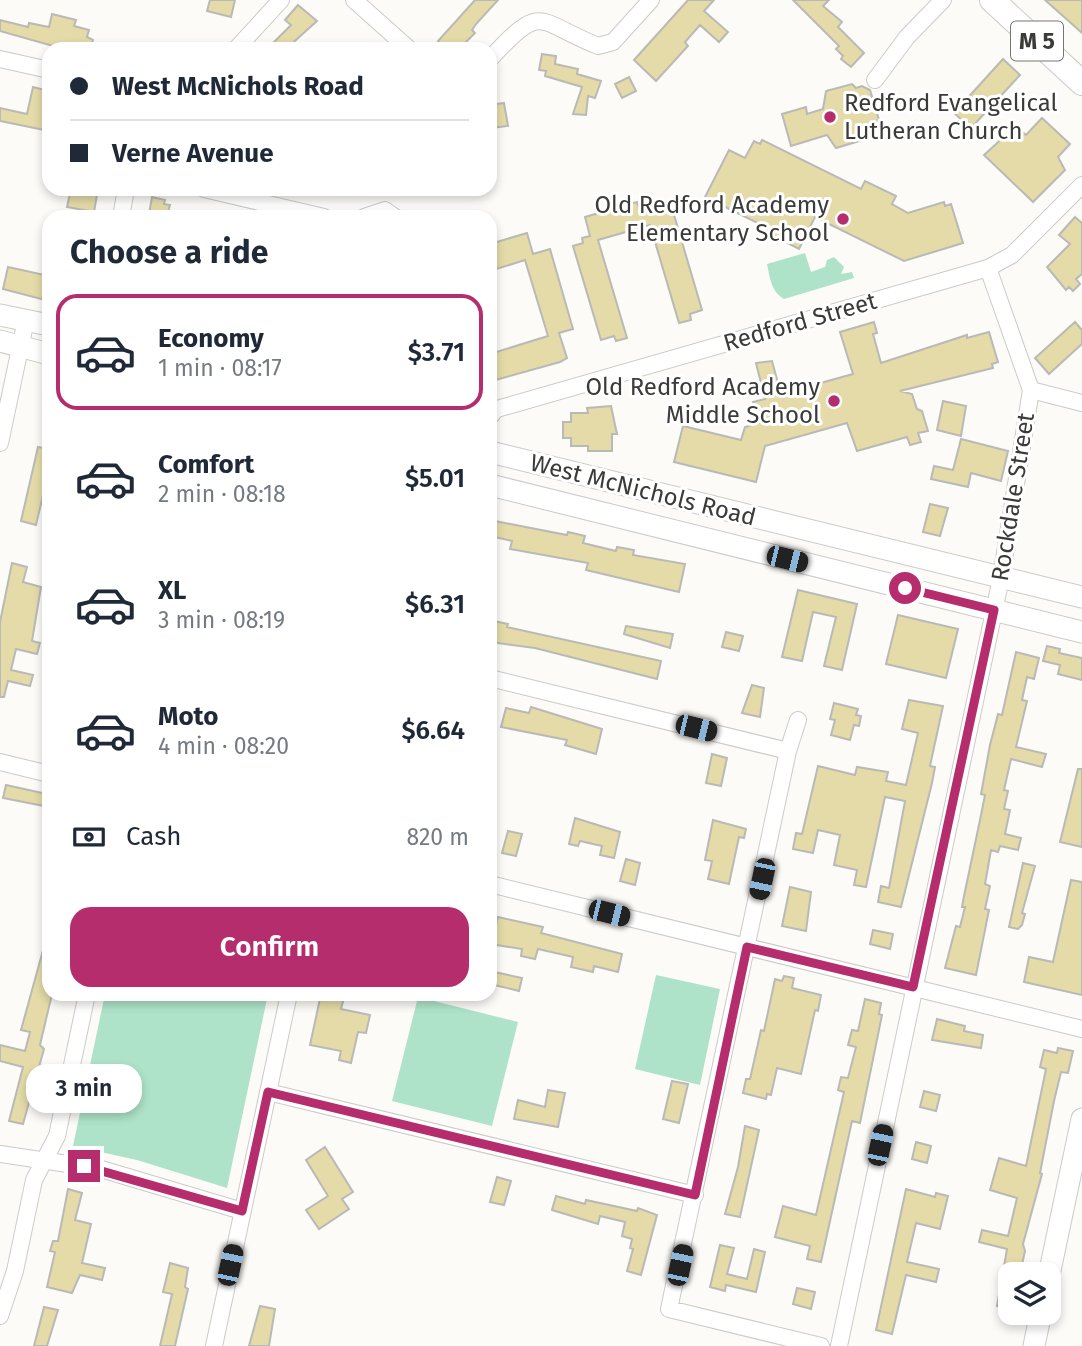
<!DOCTYPE html>
<html lang="en">
<head>
<meta charset="utf-8">
<style>
  :root { --surface:#fff; --page:#f2f2f3; --text:#1f2937; --muted:#747a83; --line:#e0e1e3; --accent:#b62d6e }
  body { margin:0; font-family:"Fira Sans",sans-serif; background:var(--page); color:var(--text); height:100vh; display:flex; flex-direction:column; font-size:26px; white-space:nowrap }
  * { box-sizing:border-box; margin:0 }
  p { font-size:23px; color:var(--muted) }
  .icon { flex:none; width:38px; height:38px; fill:none; stroke:currentColor; stroke-width:2; stroke-linecap:round; stroke-linejoin:round }
  .map { position:relative; flex:1; overflow:hidden }
  .sheet { position:absolute; left:42px; top:210px; width:455px; height:791px; display:flex; flex-direction:column; background:var(--surface); border-radius:21px; box-shadow:0 4px 10px #0003 }
  .sheet>* { flex:none }
  .hud { position:absolute; left:42px; top:42px; width:455px; height:154px; border-radius:21px; box-shadow:0 4px 10px #0003; display:grid; align-content:center; height:154px; padding:0 28px; background:var(--surface) }
  .controls { position:absolute; left:998px; top:1262px; display:grid; gap:14px }
  .controls a { display:grid; place-items:center; width:63px; height:63px; border-radius:14px; background:var(--surface); box-shadow:0 4px 10px #0003; font-size:35px }
  .end { position:absolute; width:32px; height:32px; margin:-16px; border:9px solid #b62d6e; background:#fff; box-shadow:0 0 0 4px #fff }
  .from { border-radius:50% }
  .bubble { position:absolute; height:49px; border-radius:21px; background:var(--surface); box-shadow:0 4px 10px #0003; font-size:23px; font-weight:600; line-height:49px; text-align:center }
  .car { position:absolute; width:21px; height:42px; margin:-21px -10px; border-radius:9px; box-shadow:0 0 5px 2px #0007; background:linear-gradient(#222 24%,#8ab4d8 0 40%,#222 0 76%,#8ab4d8 0 86%,#222 0) }
  .hud b { display:flex; align-items:center; gap:24px; height:66px; font-size:26px }
  .hud b+b { border-top:2px solid var(--line) }
  .hud i { width:18px; height:18px; background:var(--text) }
  ul { padding:0; list-style:none }
  li { display:flex; align-items:center; gap:21px; height:116px; margin:0 14px 10px; padding:0 14px; border:4px solid transparent; border-radius:21px }
  li div { flex:1 }
  li b { display:block; font-size:26px }
  li em { font-style:normal; font-weight:600 }
  li.selected { border-color:var(--accent) }
  li>.icon { width:63px; height:63px; stroke-width:1.5 }
  h2 { padding:0 28px; font-size:32px; line-height:84px }
  .pay { display:flex; align-items:center; gap:18px; height:77px; padding:0 28px; font-size:26px }
  .pay p { margin-inline-start:auto }
  .button { display:flex; gap:14px; margin-top:auto; padding:14px 28px }
  .button a { flex:1; height:80px; border-radius:21px; background:var(--accent); color:#fff; font-size:28px; font-weight:600; line-height:80px; text-align:center }
  .map>svg:first-child { display:block }
</style>
</head>
<body>
<div class="map">
<svg width="1082" height="1346" viewBox="0 0 1082 1346">
  <rect width="100%" height="100%" fill="#fcfbf7"/>
  <path fill="#aee3c9" d="M805,253L811,272L825,267L827,260L834,257L844,267L841,274L852,272L854,278L784,299C771,291 770,278 767,264Z
    M656,975L720,989L700,1085L635,1069Z
    M105,994H268L227,1188L137,1160L73,1146Z
    M418,997L518,1022L492,1126L392,1101Z"/>
  <path fill="#e4dba8" stroke="#b9b9b5" stroke-width="2" d="M210,0H235L231,17L207,11Z
    M475,0H498L476,24L472,30L475,33L459,49H444L438,41Z
    M688,0H714L704,11L728,32L719,42L700,25L685,42L688,46L656,81L634,60Z
    M793,0H829L823,6L842,22L838,27L864,53L851,67L841,59L843,56L836,49L839,46Z
    M1045,0H1082V33Z
    M298,5L317,21L286,49H267L291,25L285,20Z
    M52,14L76,20L74,26L89,30L87,37L93,40L90,49L53,46L0,31V20L28,27L29,23L49,27Z
    M542,54L556,56L555,64L578,69L577,74L601,81L595,98L588,96L586,115L573,114L582,87L545,76L546,71L539,70Z
    M1003,59L1020,75L971,128L954,113Z
    M629,77L636,91L622,98L615,84Z
    M852,84L856,88L862,86L870,90L879,120L874,122L873,137L836,148L827,135L791,146L782,114L806,107L807,114L823,109L826,91Z
    M33,87L49,91V131L0,121V108L27,114Z
    M504,103L508,126L492,128L490,105Z
    M1042,118L1070,144L1058,157L1065,170L1033,202L984,155L1007,134L1012,138L1020,130L1026,135Z
    M762,140L861,189L865,181L896,196L892,204L908,213L944,202L945,206L951,204L963,243L904,261L815,217L799,249L764,231L766,227L705,197L729,150L745,158L754,141L760,144Z
    M71,189H98L94,212L67,207Z
    M152,197L165,200L164,204L170,205L167,215L149,214Z
    M637,202L641,214L672,208L702,310L690,314L691,320L679,323L650,225L598,240L627,338L616,341L614,336L601,340L573,246L583,243L582,238L590,236L585,217Z
    M1075,217L1082,223V274L1076,279L1080,284L1073,291L1069,287L1066,290L1047,267L1070,244L1059,235Z
    M527,233L533,254L550,249L573,329L559,333L567,358L560,362L492,381L490,354L548,336L525,260L490,271V244Z
    M8,267L49,276V301L3,289Z
    M874,322L877,333L873,334L881,363L967,335V338L989,332L998,362L992,364L993,368L900,391L912,394L917,409L922,411L928,431L918,433L921,442L910,445L907,437L857,451L847,423L765,446L756,482L674,462L683,426L741,440L745,427L759,423L753,402L765,399L756,363L772,361L781,394L853,374L840,332Z
    M1075,322L1082,330V344L1049,374L1035,358Z
    M943,401L966,406L961,436L937,430Z
    M611,406L617,434H612V451H588V446H571V438H563V422H571V413H588L587,408Z
    M961,439L1008,451L1001,481L971,473L968,487L931,479L934,466L953,470Z
    M38,447L49,449V492L44,491L36,525L21,521Z
    M930,504L948,508L940,536L923,532Z
    M490,520L567,535L568,532L585,536L583,543L616,551L617,547L634,550L633,555L685,564L679,592L586,570L588,563L510,549L512,541L490,536Z
    M12,563L27,567L23,582L41,587L32,641L40,643L37,654L16,649L11,670L33,675L30,686L8,681L4,697H0V622Z
    M798,590L857,604L842,670L824,666L836,617L813,612L802,661L782,657Z
    M898,615L958,629L946,678L886,664Z
    M494,621L508,624L507,627L661,661L657,679L535,648L490,642Z
    M626,626L673,634L670,648L624,634Z
    M726,632L743,636L739,651L722,647Z
    M1047,646L1060,649L1059,653L1082,658V680L1058,674L1060,665L1043,661Z
    M1016,652L1039,658L1034,679L1027,677L1022,700L1027,701L1016,747L1046,754L1042,767L1011,759L1004,790L1008,791L1004,809L1010,810L1005,834L1021,838L1018,850L1000,846L998,852L991,850L985,884L990,886L985,909L989,910L976,975L945,968L956,926L960,927L965,907H962L964,896L980,820L985,795L981,794L990,745L998,714L1002,715Z
    M752,685L764,688L760,717L742,713Z
    M909,700L943,706L930,766L935,767L932,783L901,907L878,902L881,886L889,888L905,801L885,797L866,887L854,885L857,870L834,865L840,835L818,830L813,853L793,849L796,833L802,834L818,766L855,775L857,767L888,772L886,781L906,785L918,733L902,729Z
    M834,703L858,709L856,715L861,716L859,726L854,725L850,740L831,735L835,720L830,719Z
    M531,707L602,729L596,754L565,745L567,740L501,727L506,708L529,713Z
    M712,754L727,758L721,786L706,783Z
    M1078,769H1082V847L1060,842Z
    M6,785L47,794L44,806L3,798Z
    M575,818L620,832L614,858L600,855L602,846L580,841L578,846L569,844Z
    M713,820L746,829L744,838L739,837L729,884L708,879L712,861L705,860Z
    M508,831L522,834L516,856L502,853Z
    M626,859L640,863L635,885L620,881Z
    M1023,863L1035,866L1022,913L1025,914L1022,925L1018,929L1009,927Z
    M1071,880L1082,882V995L1024,982L1029,957L1053,962Z
    M790,887L811,892L806,931L782,926Z
    M498,917L543,927L541,933L622,954L618,972L594,966L593,972L571,967L573,957L538,949L535,959L521,956L522,949L490,944Z
    M873,930L893,934L890,949L870,944Z
    M45,943H49V994H52L40,1045L44,1049L23,1124L9,1121L23,1067L0,1061V1045L25,1051L30,1032L21,1030Z
    M490,971L522,978L519,991L490,984Z
    M784,976L794,978L792,988L821,995L818,1011L815,1010L801,1074L777,1068L771,1095L767,1094L766,1099L743,1093L746,1079H750L761,1030L764,1031L775,979L782,981Z
    M321,994H345L341,1009L370,1015L366,1033L358,1032L351,1063L339,1060L341,1051L310,1045Z
    M865,999L881,1003L879,1014L882,1015L860,1123L852,1121L821,1262L807,1259L810,1246L775,1237L783,1206L816,1215L844,1092L838,1090L841,1077L848,1078L856,1047L848,1045L852,1030L858,1031Z
    M937,1019L965,1026L964,1031L983,1035L981,1048L932,1040Z
    M1058,1048L1073,1051L1068,1073L1061,1072L1054,1101L1040,1173L1042,1174L1023,1244L1025,1251L1020,1274H1010V1309L997,1306L1007,1249L979,1242L982,1230L1008,1236L1017,1198L990,1190L999,1158L1026,1166L1046,1069L1040,1067L1044,1050L1057,1053Z
    M672,1081L688,1084L679,1123L663,1119Z
    M548,1090L565,1093L558,1127L514,1119L518,1100L545,1107Z
    M924,1091L940,1095L936,1111L920,1107Z
    M745,1126L759,1130L740,1217L725,1214L738,1167Z
    M916,1142L931,1146L927,1163L912,1159Z
    M325,1147L353,1192L342,1199L349,1209L319,1229L306,1210L328,1196L306,1160Z
    M497,1177L511,1181L504,1205L490,1202Z
    M68,1189L82,1193L75,1220L91,1224L82,1263L105,1268L102,1280L80,1275L72,1293L47,1287L55,1252L50,1251L53,1241H58Z
    M906,1189L935,1197L936,1193L948,1196L940,1229L916,1223L907,1262L939,1269L936,1282L906,1275L892,1334L876,1330Z
    M556,1196L585,1204L586,1200L637,1211L638,1208L657,1215L641,1275L627,1271L633,1249L630,1248L632,1239L622,1236L625,1222L600,1216L598,1224L552,1210Z
    M720,1245L734,1248L727,1274L747,1279L754,1249L765,1252L756,1292L726,1285L725,1291L710,1287Z
    M170,1263L188,1268L185,1287L188,1289L175,1346H160L172,1294L163,1292Z
    M797,1288L815,1292L811,1309L793,1304Z
    M260,1306L275,1309L269,1346H249Z
    M44,1307L58,1310L47,1346H34Z"/>
  <g fill="none" stroke-linecap="round" stroke-linejoin="round">
    <defs>
      <path id="street" d="M354,0L409,49
        M236,49L281,0
        M0,59L49,70
        M490,59C543,1 536,21 598,46L613,42L651,0
        M875,80L907,37L943,0
        M204,189L324,217
        M121,217L126,189
        M364,217L385,210L395,217
        M1031,390L1082,403
        M490,411L988,268L1012,255L1082,185
        M0,443L26,320
        M490,678L788,751
        M798,720L788,751L669,1309L821,1346
        M0,762L49,774
        M490,884L1082,1029
        M268,1092L695,1195
        M0,1154L101,1169L242,1211
        M0,1316L15,1271L34,1180L57,1136L87,994
        M214,1346L289,994
        M839,1346L1001,578L1031,390L988,268"/>
      <path id="secondary" d="M0,315L49,325
        M0,341L49,354
        M490,413L492,410
        M490,452L1082,597
        M490,485L1082,632
        M1048,1280L1082,1119
        M1034,1346L1041,1312"/>
      <path id="primary" d="M992,0L1082,83"/>
    </defs>
    <use href="#street" stroke="#cbcbc6" stroke-width="18"/>
    <use href="#secondary" stroke="#cbcbc6" stroke-width="23"/>
    <use href="#primary" stroke="#cbcbc6" stroke-width="26"/>
    <use href="#street" stroke="#fff" stroke-width="16"/>
    <use href="#secondary" stroke="#fff" stroke-width="21"/>
    <use href="#primary" stroke="#fff" stroke-width="24"/>
  </g>
  <g fill="none" stroke-linecap="round" stroke-linejoin="round">
    <path stroke="#b62d6e" stroke-width="9" d="M84,1166L242,1211L268,1092L695,1195L747,947L913,987L994,610L905,588"/>
  </g>
  <g fill="#b62d6e" stroke="#fff" stroke-width="2.5">
    <circle cx="830" cy="117" r="7"/>
    <circle cx="843" cy="219" r="7"/>
    <circle cx="834" cy="401" r="7"/>
  </g>
  <g text-anchor="middle" dominant-baseline="central" stroke-width="6" stroke-linejoin="round" paint-order="stroke">
    <rect fill="#fff" stroke="#767674" stroke-width="2" x="1011" y="21.5" width="52" height="39" rx="5"/>
    <g font-size="23" font-weight="bold" fill="#3b3b39">
      <text x="1037" y="41">M 5</text>
    </g>
    <g font-size="24" fill="#3b3b39" stroke="#fff" text-anchor="end">
      <text x="844" y="103" text-anchor="start">Redford Evangelical<tspan x="844" dy="28">Lutheran Church</tspan></text>
      <text x="829" y="205">Old Redford Academy<tspan x="829" dy="28">Elementary School</tspan></text>
      <text x="820" y="387">Old Redford Academy<tspan x="820" dy="28">Middle School</tspan></text>
    </g>
    <g font-size="24" fill="#3b3b39" stroke="#fff">
      <text transform="translate(800 322) rotate(-16)">Redford Street</text>
      <text transform="translate(643 490) rotate(14)">West McNichols Road</text>
      <text transform="translate(1013 497) rotate(-81)">Rockdale Street</text>
    </g>
  </g>
</svg>
<div class="controls">
<a><svg class="icon" aria-label="layers" viewBox="0 0 24 24"><path d="M12 4l9 5-9 5-9-5zM3 14l9 5 9-5"/></svg></a>
</div>
<i class="end from" style="left:905px;top:588px"></i>
<i class="end" style="left:84px;top:1166px"></i>
<div class="bubble" style="left:26px;top:1064px;width:116px">3 min</div>
<i class="car" style="left:787px;top:559px;rotate:104deg"></i>
<i class="car" style="left:696px;top:728px;rotate:104deg"></i>
<i class="car" style="left:762px;top:879px;rotate:192deg"></i>
<i class="car" style="left:609px;top:913px;rotate:104deg"></i>
<i class="car" style="left:880px;top:1145px;rotate:12deg"></i>
<i class="car" style="left:230px;top:1265px;rotate:12deg"></i>
<i class="car" style="left:680px;top:1265px;rotate:12deg"></i>
<div class="hud">
<b><i class="from"></i>West McNichols Road</b>
<b><i></i>Verne Avenue</b>
</div>
<section class="sheet">
<h2>Choose a ride</h2>
<ul>
<li class="selected"><svg class="icon" aria-label="car" viewBox="0 0 24 24"><path d="M5 17H2v-5l4-1 3-4h7l3 4 3 1v5h-3M9 17h6M6 11h13"/><circle cx="7" cy="17" r="2"/><circle cx="17" cy="17" r="2"/></svg><div><b>Economy</b><p>1 min · 08:17</p></div><em>$3.71</em></li>
<li><svg class="icon" aria-label="car" viewBox="0 0 24 24"><path d="M5 17H2v-5l4-1 3-4h7l3 4 3 1v5h-3M9 17h6M6 11h13"/><circle cx="7" cy="17" r="2"/><circle cx="17" cy="17" r="2"/></svg><div><b>Comfort</b><p>2 min · 08:18</p></div><em>$5.01</em></li>
<li><svg class="icon" aria-label="car" viewBox="0 0 24 24"><path d="M5 17H2v-5l4-1 3-4h7l3 4 3 1v5h-3M9 17h6M6 11h13"/><circle cx="7" cy="17" r="2"/><circle cx="17" cy="17" r="2"/></svg><div><b>XL</b><p>3 min · 08:19</p></div><em>$6.31</em></li>
<li><svg class="icon" aria-label="car" viewBox="0 0 24 24"><path d="M5 17H2v-5l4-1 3-4h7l3 4 3 1v5h-3M9 17h6M6 11h13"/><circle cx="7" cy="17" r="2"/><circle cx="17" cy="17" r="2"/></svg><div><b>Moto</b><p>4 min · 08:20</p></div><em>$6.64</em></li>
</ul>
<div class="pay"><svg class="icon" aria-label="cash" viewBox="0 0 24 24"><path d="M3 7h18v10H3z"/><circle cx="12" cy="12" r="2"/></svg>Cash<p>820 m</p></div>
<div class="button"><a>Confirm</a></div>
</section>
</div>
</body>
</html>
